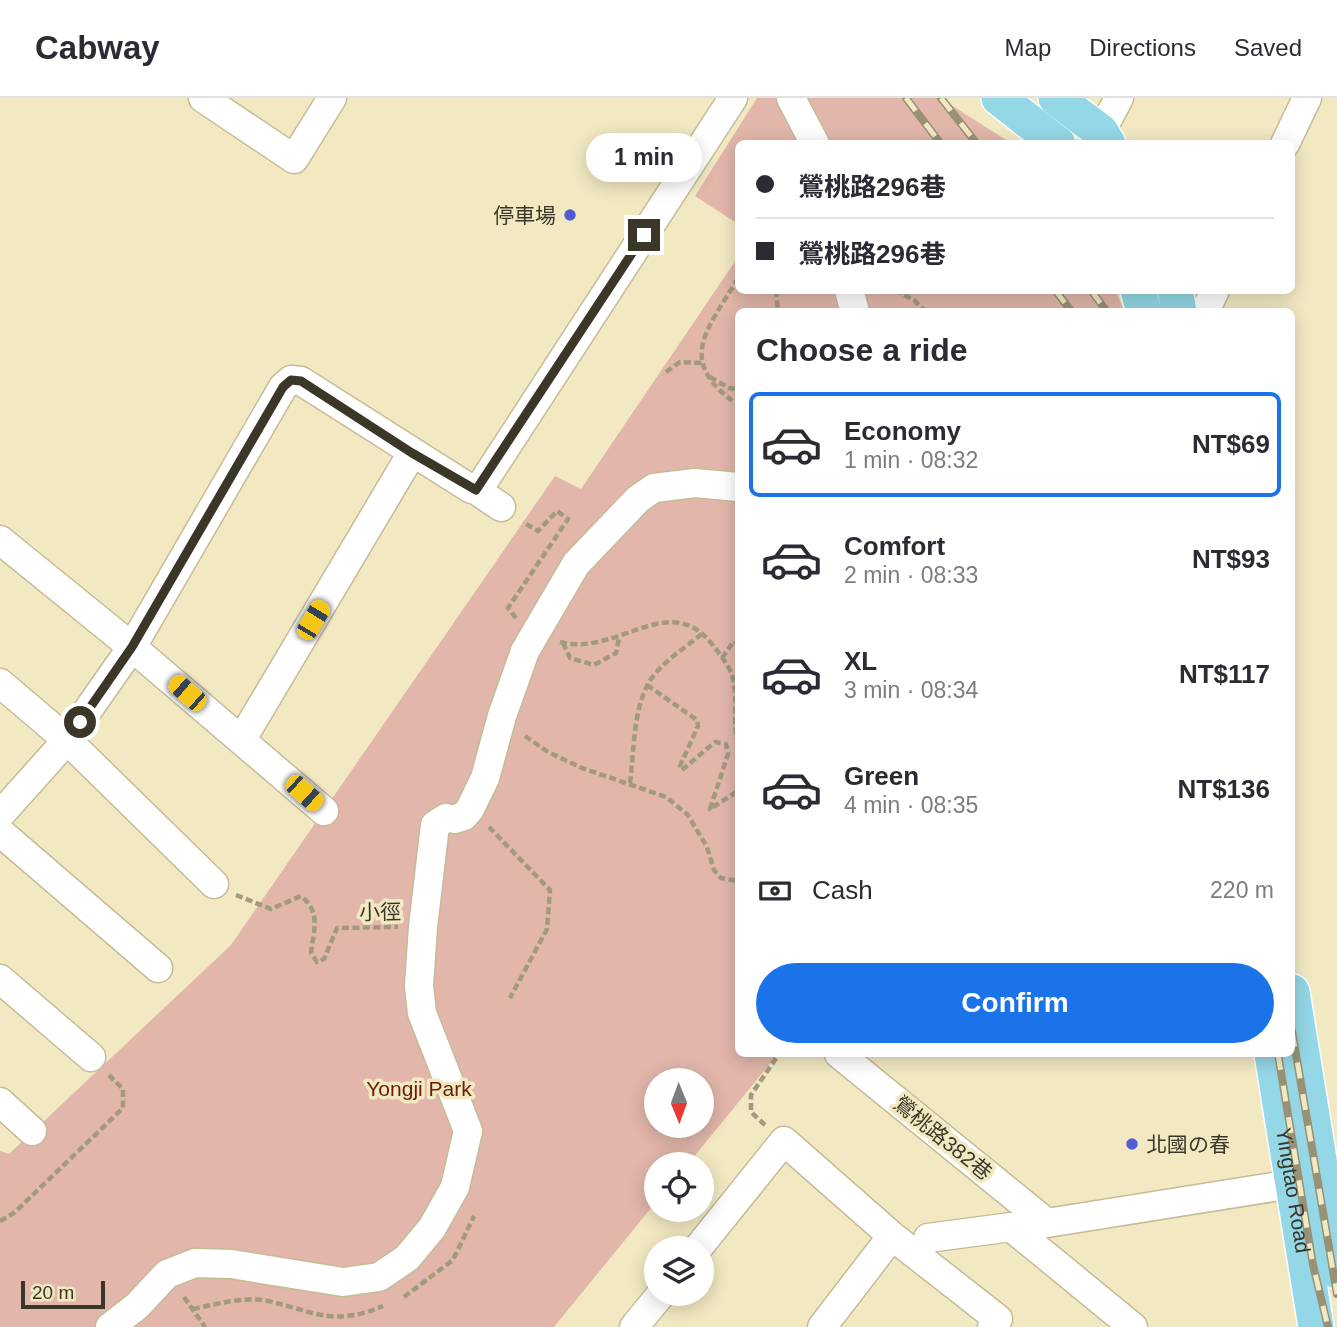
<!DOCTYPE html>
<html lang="en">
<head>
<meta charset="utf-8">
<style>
  :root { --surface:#fff; --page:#f7f7f7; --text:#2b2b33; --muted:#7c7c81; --line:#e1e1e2; --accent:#1a73e8 }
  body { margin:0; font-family:Helvetica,"Noto Sans TC","Noto Sans JP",sans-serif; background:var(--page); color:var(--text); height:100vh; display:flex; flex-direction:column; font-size:26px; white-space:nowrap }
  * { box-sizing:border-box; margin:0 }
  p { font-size:23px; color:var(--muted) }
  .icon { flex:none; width:38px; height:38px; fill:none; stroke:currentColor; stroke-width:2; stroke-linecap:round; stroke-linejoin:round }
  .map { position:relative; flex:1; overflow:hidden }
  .panel { position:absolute; left:735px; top:210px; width:560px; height:749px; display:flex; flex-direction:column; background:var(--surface); border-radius:10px; box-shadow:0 4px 18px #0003 }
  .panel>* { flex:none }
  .banner { position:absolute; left:735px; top:42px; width:560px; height:154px; border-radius:10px; box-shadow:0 4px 18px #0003; display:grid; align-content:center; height:154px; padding:0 21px; background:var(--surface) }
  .needle { width:46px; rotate:179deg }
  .buttons { position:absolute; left:644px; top:970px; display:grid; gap:14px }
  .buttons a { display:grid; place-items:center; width:70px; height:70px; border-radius:50%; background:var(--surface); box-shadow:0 4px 18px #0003; font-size:35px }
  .scale { position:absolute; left:21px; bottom:18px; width:84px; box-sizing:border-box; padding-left:7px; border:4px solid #3b3728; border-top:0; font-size:19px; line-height:24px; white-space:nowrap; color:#3b3728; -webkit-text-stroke:5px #f2e9c3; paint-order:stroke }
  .end { position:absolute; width:32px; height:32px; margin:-16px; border:9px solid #3b3728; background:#fff; box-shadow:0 0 0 4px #fff }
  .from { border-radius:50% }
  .bubble { position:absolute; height:49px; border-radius:24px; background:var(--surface); box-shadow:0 4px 18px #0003; font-size:23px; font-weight:800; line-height:49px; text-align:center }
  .car { position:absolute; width:21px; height:42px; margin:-21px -10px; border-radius:9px; box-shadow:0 0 5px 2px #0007; background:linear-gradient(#f5c518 24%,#345 0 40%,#f5c518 0 76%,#345 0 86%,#f5c518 0) }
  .banner b { display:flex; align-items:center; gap:24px; height:66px; font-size:26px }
  .banner b+b { border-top:2px solid var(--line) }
  .banner i { width:18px; height:18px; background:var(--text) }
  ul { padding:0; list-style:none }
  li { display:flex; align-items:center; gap:21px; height:105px; margin:0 14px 10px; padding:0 7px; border:4px solid transparent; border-radius:10px }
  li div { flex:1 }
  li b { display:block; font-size:26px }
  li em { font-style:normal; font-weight:800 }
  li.on { border-color:var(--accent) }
  li>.icon { width:63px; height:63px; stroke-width:1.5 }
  h2 { padding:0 21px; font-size:32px; line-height:84px }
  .pay { display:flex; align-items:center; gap:18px; height:77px; padding:0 21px; font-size:26px }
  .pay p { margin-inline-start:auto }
  .primary-button { display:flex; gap:14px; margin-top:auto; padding:14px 21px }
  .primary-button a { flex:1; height:80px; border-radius:42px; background:var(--accent); color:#fff; font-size:28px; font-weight:800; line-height:80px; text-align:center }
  header { display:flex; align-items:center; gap:42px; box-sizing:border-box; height:98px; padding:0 35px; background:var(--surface); border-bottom:2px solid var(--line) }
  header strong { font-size:33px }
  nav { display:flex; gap:38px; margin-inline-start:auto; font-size:24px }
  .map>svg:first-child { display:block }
</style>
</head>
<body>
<header>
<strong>Cabway</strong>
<nav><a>Map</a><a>Directions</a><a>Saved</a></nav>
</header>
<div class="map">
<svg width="1337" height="1229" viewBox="0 0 1337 1229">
  <rect width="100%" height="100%" fill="#f2e9c3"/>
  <path fill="#e2b6aa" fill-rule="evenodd" d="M757,0H940L1011,45L738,46V126L695,98Z
    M738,159V192L1116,193L1124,213L738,214V956H778L688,1066H656V1104L554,1229H0V1053L9,1056L231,847L555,378L581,391ZM656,982H702V1027H656Z"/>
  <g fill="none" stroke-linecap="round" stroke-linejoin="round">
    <defs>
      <path id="minor" d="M203,0L294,61L332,0
        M791,0L815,46
        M1101,34L1119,0
        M1285,46L1307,0
        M849,192L855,214
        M1205,214L1215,192
        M476,392L501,409
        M0,442L132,549L324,713
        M0,585L67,642L214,786
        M242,641L412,355
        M0,717L67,642L132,549L283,289L291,282L301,283L471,391L480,389L733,0
        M455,721L464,718L470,711L485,680L502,618L525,553L576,466L638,401L654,390L695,385L738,389
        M0,734L158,870
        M0,881L91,959
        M839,956L1047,1125L1011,1129L1133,1229
        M0,1004L32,1033
        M1047,1125L1292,1086
        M928,1140L1011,1129
        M698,1150L784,1043L892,1138L998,1221L992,1229
        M110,1229L137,1208L167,1176L195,1165L231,1166L343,1184L379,1179L407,1160L432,1130L455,1089L468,1033L422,915L419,888L423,829L435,727L446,720
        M634,1229L662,1195
        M822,1229L892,1138"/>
      <g id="major">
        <path d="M999,0L1058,46"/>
        <path d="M1056,0L1101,34L1108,46"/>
        <path d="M1138,192L1144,214"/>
        <path d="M1175,192L1179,214"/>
        <path d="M1292,894L1337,1173"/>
        <path id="s1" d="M1272,956L1316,1229"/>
      </g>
    </defs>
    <use href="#minor" stroke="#c5bc97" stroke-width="31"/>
    <use href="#major" stroke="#fff" stroke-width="38"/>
    <path stroke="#a19a7e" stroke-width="4.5" stroke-dasharray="7 3.5" stroke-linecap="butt" d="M738,180C708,232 674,262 738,307
      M776,192L778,214
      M895,192L914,202L926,214
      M666,274L680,264L702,265
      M710,279L729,290L738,291
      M516,520L508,510L568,421L557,413L538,433L523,424
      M560,544C617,559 668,492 711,545C719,555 728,566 732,577C739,600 732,625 738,647
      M563,545L570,560L594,567L616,555L619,540
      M722,560L734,543L738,546
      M647,587L697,622L698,628L680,668L682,672L715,644L726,646L728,656L710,711L738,693
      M525,638L548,654L582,670L666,699L688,717L707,749L714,772L721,780L738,783
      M630,685C634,654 633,616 647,588C657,567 685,550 703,535
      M489,729L550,792L547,831L510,900
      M236,797L271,811L301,798C321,814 314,831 311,855L317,864L324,861L337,830L398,829
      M765,1027L751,1014V997L779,956
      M0,1123L14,1115L123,1010V991L109,977
      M184,1199L205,1229
      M404,1199L453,1162L474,1118
      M193,1211C217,1206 245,1198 268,1203C316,1214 333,1229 383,1208"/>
    <use href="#minor" stroke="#fff" stroke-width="28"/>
    <use href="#major" stroke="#94d7e6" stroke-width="35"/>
    <defs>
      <path id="rail" d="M906,0L941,46
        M941,0L977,46
        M1055,192L1072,214
        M1091,192L1107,214
        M1292,933L1337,1196
        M1278,956L1313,1167L1328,1229"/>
    </defs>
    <use href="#rail" stroke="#979176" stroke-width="8"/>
    <use href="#rail" stroke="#f2e9c3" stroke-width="5" stroke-dasharray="16" stroke-linecap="butt"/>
  </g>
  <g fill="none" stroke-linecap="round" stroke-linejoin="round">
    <path stroke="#3b3728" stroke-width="9" d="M80,624L132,549L283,289L291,282L301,283L412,355L476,392L644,137"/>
  </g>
  <g fill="#545cd3" stroke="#f2e9c3" stroke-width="2.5">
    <circle cx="570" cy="117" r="7"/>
    <circle cx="1132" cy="1046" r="7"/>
  </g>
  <g text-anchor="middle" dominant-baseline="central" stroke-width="7" stroke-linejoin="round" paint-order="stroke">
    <g font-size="21" fill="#3b3728" stroke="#f2e9c3" text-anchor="end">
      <text x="556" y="117">停車場</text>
      <text x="1146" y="1046" text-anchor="start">北國の春</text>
    </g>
    <g font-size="21" fill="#3b3728" stroke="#f2e9c3">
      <text transform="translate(380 814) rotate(-1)">小徑</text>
      <text transform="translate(943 1040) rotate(39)">鶯桃路382巷</text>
      <text stroke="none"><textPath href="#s1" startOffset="138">Yingtao Road</textPath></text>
    </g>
    <g font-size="21" fill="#6d1b04" stroke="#f2e9c3">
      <text x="419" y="990">Yongji Park</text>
    </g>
  </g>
</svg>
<div class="buttons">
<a><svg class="needle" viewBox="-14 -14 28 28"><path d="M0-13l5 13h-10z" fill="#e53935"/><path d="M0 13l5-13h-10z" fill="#7c7c81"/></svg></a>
<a><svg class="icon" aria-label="locate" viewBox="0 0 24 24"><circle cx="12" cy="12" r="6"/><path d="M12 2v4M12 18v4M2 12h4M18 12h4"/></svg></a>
<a><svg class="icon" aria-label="layers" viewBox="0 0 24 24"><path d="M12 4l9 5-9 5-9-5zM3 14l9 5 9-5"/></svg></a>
</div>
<div class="scale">20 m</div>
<i class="end from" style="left:80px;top:624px"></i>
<i class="end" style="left:644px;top:137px"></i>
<div class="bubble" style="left:586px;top:35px;width:116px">1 min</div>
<i class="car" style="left:313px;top:522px;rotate:31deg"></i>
<i class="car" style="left:187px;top:595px;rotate:311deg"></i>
<i class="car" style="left:304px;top:695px;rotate:132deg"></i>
<div class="banner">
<b><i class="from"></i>鶯桃路296巷</b>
<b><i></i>鶯桃路296巷</b>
</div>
<section class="panel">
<h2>Choose a ride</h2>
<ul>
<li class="on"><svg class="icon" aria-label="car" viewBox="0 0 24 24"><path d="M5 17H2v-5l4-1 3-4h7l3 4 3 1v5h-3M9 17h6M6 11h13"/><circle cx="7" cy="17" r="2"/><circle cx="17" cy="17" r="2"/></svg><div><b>Economy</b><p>1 min · 08:32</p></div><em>NT$69</em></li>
<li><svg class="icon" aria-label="car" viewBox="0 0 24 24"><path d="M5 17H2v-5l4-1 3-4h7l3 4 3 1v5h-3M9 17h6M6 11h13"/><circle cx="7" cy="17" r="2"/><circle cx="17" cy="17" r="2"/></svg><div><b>Comfort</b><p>2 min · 08:33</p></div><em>NT$93</em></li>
<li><svg class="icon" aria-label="car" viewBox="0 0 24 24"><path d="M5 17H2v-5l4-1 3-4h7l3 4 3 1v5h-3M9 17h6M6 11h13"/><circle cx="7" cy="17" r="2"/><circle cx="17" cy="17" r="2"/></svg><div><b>XL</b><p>3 min · 08:34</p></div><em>NT$117</em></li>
<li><svg class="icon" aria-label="car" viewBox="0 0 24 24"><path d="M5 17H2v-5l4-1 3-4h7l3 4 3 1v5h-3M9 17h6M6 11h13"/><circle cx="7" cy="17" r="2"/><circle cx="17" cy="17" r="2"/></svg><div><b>Green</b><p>4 min · 08:35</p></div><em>NT$136</em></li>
</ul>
<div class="pay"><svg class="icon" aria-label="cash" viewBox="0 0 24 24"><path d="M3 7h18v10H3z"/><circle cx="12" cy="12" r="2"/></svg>Cash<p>220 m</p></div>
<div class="primary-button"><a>Confirm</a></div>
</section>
</div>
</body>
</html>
